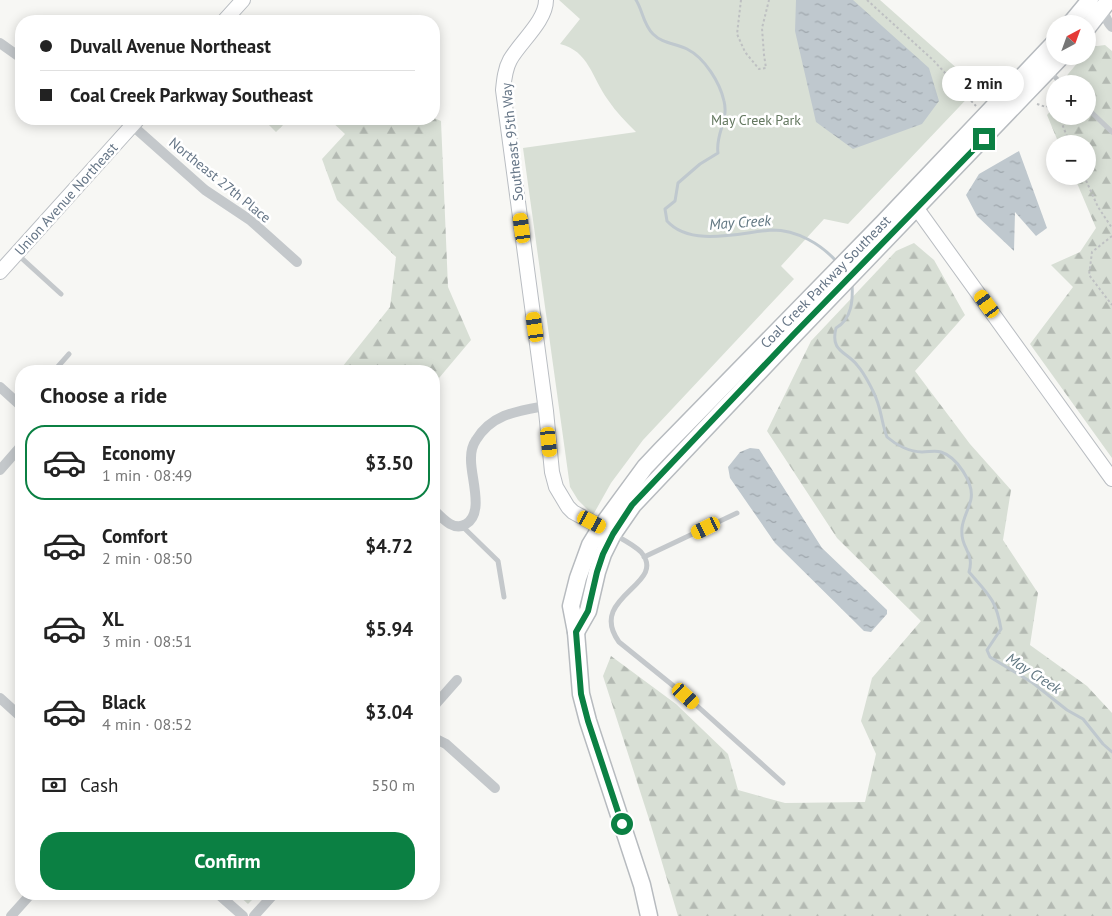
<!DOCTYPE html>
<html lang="en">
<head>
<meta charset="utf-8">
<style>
  :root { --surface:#fff; --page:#f6f6f6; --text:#222; --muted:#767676; --line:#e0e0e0; --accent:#0b8043 }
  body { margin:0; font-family:"PT Sans",sans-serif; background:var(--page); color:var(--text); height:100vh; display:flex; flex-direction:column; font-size:19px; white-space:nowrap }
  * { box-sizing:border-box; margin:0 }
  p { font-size:16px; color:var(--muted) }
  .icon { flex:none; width:28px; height:28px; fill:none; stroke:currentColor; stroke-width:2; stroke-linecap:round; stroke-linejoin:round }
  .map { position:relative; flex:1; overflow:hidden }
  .drawer { position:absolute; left:15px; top:365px; width:425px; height:535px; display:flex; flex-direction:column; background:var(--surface); border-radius:20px; box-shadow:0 2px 12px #0003 }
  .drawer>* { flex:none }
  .hud { position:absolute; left:15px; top:15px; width:425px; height:110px; border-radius:20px; box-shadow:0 2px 12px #0003; display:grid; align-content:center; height:110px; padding:0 25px; background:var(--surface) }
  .needle { width:32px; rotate:41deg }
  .buttons { position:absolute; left:1046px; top:15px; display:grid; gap:10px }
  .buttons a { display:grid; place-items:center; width:50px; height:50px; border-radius:50%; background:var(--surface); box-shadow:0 2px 12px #0003; font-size:25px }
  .end { position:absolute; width:22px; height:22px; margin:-11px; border:6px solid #0b8043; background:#fff; box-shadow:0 0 0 2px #fff }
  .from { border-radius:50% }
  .bubble { position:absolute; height:35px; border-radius:18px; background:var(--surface); box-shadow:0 2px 12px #0003; font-size:16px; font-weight:600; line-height:35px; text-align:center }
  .car { position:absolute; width:15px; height:30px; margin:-15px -8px; border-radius:6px; box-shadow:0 0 4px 1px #0007; background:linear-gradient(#f5c518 24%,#345 0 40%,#f5c518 0 76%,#345 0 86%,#f5c518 0) }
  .hud b { display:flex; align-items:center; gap:18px; height:48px; font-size:19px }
  .hud b+b { border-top:1px solid var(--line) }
  .hud i { width:12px; height:12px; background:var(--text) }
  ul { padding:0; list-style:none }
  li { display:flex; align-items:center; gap:15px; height:75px; margin:0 10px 8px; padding:0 15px; border:2px solid transparent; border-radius:20px }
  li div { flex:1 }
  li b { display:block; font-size:19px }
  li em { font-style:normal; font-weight:600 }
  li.active { border-color:var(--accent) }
  li>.icon { width:45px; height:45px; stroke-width:1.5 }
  h2 { padding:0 25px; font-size:22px; line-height:60px }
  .pay { display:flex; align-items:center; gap:12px; height:55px; padding:0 25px; font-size:19px }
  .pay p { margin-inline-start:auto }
  .cta { display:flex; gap:10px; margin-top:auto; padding:10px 25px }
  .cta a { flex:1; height:58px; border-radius:20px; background:var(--accent); color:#fff; font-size:20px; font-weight:600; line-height:58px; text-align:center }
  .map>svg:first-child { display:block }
</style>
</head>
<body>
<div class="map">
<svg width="1112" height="916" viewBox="0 0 1112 916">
  <defs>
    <pattern id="forest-firs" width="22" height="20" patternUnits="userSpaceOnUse" patternTransform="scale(1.25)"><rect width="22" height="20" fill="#d8dfd5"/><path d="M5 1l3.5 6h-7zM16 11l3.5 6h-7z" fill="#b3b9b2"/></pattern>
    <pattern id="water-ripples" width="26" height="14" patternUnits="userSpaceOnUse" patternTransform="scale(1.25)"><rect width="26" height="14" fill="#bfc8ce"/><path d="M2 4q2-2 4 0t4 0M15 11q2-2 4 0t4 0" fill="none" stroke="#9fa7ad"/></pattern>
  </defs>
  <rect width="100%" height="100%" fill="#f7f7f4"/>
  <path fill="url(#forest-firs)" d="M1105,45L1112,51V458L1030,344L1073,287L1051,265L1080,252L1096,228L1074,176H1088V144H1059L1047,115L1055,106V116H1088V84H1066L1064,79L1083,56H1088V51L1090,47Z
    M434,118L441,121L448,287L471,340L434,384V371H339L390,307L396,257L337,200L322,159L345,134L329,119Z
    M263,119H289L276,132Z
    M914,243L934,260L965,315L915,371L970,444L1011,490L1003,540L1038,593L1030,645L1087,686L1112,713V916H678L649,819L603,676L611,656L676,704L728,754L738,790L785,803L865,802L876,754L861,721L872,678L921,621L837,538L767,431L811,341L896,251Z"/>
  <path fill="#d8dfd5" d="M559,0H880L978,87L848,224L824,219L781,266L794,279L643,440L611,483L593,515L578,500L570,487L523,148L636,132C626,122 616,112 608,100C592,78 589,51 560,44L580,19Z
    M237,894H258L248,904Z"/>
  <path fill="url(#water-ripples)" d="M796,0H853L929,68L939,101L922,124L853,149L816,122L795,31Z
    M1019,151L1047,228L1036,236L1015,212L1014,251L977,216L966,195L979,174Z
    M750,448L759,449L822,548L887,610V614L871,632L864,631L775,543L730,478L728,467L740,452Z"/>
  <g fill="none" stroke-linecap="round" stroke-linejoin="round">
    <path stroke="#bfc8ce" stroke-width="3" d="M636,0C643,11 643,24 653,34C663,44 675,43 687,49C705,58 720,83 724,101C729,121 715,134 718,153L700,164L678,183L675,201L665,209L667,221C691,248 742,232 772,230C797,230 821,244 837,262
      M852,284C853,300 852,319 836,328C830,352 846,351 857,365C865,374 876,395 879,407C882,417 883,427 887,437C896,445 910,452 922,452C929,452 935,450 941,452C957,457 974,483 971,499C969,509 963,518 962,528C960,549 975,552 969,572C988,594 996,599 1001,629L987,650L990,657L1033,683L1067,710L1083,719L1103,744L1112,752"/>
    <defs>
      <path id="secondary" d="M546,0C546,21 520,42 510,60C505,69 504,80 503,90L546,411L552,472L556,487L568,507L573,512L610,532
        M224,21L243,0
        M910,199L1112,479
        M0,272L138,119"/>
      <g id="primary">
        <path d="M1070,24L1090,0"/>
        <path d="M1088,27L1109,0"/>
        <path d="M576,632L588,611L597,572L603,554L613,534L633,505L795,334L1062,56"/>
        <path id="s1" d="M649,916L642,885L588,721L581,694L576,632L571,606L578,578L590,545L601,527L645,467L661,450L883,223L1055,42"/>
      </g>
    </defs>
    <use href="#secondary" stroke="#b9bdc2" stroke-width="16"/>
    <use href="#primary" stroke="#b7bbbf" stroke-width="19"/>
    <path stroke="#bec0c2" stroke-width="2" stroke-dasharray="2.5 2.5" stroke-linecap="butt" d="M741,0L737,34L745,52L759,69L766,68L764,55L762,28L769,0
      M867,0L933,60L976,106
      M1055,100L1053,104L1055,108
      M1037,104L1046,107L1053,104
      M1059,116L1070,144
      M1084,176L1098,207L1112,228
      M1112,236L1092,252L1089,275L1112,305"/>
    <path stroke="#c4c8cb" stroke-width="5" d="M1050,71L1061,84
      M1088,109L1112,132
      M17,254L61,294
      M54,371L69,354
      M462,526L498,561L504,597
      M615,535C624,540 634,545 641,552C669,585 586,596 619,642L686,696L783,783
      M644,557L737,513"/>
    <path stroke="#c4c8cb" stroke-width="10" d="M1099,7C1105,11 1105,20 1112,27
      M0,43L21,58
      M125,119L205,190L250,220L297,262
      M0,387L21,406
      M0,470L21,446
      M434,510C442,518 454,532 466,524C485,513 470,476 471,458C471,452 472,446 476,440C492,414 517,411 545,406
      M0,698L21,717
      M434,706L457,680
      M434,738L446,744L495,788
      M218,894L243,916
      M11,916L29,896
      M254,916L274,894"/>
    <use href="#secondary" stroke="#fff" stroke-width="14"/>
    <use href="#primary" stroke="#fff" stroke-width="16"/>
  </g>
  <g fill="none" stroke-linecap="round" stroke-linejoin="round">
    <path stroke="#0b8043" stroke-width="6" d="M622,824L588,721L581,694L576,632L588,611L597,572L603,554L613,534L632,505L794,334L984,139"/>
  </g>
  <g text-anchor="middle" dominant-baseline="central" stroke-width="5" stroke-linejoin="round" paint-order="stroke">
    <g font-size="14" fill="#647860" stroke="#fff">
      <text x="756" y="120">May Creek Park</text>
    </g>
    <g font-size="14" fill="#657586" stroke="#fff">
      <text transform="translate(512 142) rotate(-96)">Southeast 95th Way</text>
      <text transform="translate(220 180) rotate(39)">Northeast 27th Place</text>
      <text transform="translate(66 199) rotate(-48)">Union Avenue Northeast</text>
      <text stroke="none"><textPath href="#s1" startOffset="739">Coal Creek Parkway Southeast</textPath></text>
    </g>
    <g font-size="15" font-style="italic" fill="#617782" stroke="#fff">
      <text transform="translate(740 222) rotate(-4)">May Creek</text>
      <text transform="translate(1034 673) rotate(33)">May Creek</text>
    </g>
  </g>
</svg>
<div class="buttons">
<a><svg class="needle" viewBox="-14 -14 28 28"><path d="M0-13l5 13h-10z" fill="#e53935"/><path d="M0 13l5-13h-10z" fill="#767676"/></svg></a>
<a>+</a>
<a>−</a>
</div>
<i class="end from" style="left:622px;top:824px"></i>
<i class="end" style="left:984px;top:139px"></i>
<div class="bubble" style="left:942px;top:66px;width:82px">2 min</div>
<i class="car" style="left:522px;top:228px;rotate:352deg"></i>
<i class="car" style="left:987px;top:304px;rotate:324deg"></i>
<i class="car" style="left:535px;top:327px;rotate:352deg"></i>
<i class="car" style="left:549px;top:442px;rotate:174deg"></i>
<i class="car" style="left:592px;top:522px;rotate:118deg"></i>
<i class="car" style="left:706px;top:528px;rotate:244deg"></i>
<i class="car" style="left:686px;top:696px;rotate:132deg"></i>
<div class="hud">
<b><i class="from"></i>Duvall Avenue Northeast</b>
<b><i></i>Coal Creek Parkway Southeast</b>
</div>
<section class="drawer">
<h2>Choose a ride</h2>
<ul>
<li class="active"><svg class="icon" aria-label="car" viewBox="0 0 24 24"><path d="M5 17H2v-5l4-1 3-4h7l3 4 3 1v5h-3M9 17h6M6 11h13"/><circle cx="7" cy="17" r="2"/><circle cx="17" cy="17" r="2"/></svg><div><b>Economy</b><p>1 min · 08:49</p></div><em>$3.50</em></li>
<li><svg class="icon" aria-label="car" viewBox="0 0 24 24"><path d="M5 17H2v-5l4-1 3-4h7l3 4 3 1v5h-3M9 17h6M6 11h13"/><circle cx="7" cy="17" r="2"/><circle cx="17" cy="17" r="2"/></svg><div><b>Comfort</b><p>2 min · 08:50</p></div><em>$4.72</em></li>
<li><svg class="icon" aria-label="car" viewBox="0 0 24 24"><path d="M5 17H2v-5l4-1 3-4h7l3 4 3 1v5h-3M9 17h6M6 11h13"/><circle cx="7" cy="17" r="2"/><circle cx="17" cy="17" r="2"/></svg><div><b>XL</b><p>3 min · 08:51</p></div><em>$5.94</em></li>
<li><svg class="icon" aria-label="car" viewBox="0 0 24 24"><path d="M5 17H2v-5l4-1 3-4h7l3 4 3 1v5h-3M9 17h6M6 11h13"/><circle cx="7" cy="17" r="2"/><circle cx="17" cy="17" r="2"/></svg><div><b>Black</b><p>4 min · 08:52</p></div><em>$3.04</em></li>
</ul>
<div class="pay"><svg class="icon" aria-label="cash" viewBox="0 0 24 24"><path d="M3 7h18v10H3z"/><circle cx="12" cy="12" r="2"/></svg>Cash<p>550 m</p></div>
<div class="cta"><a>Confirm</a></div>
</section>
</div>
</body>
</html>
